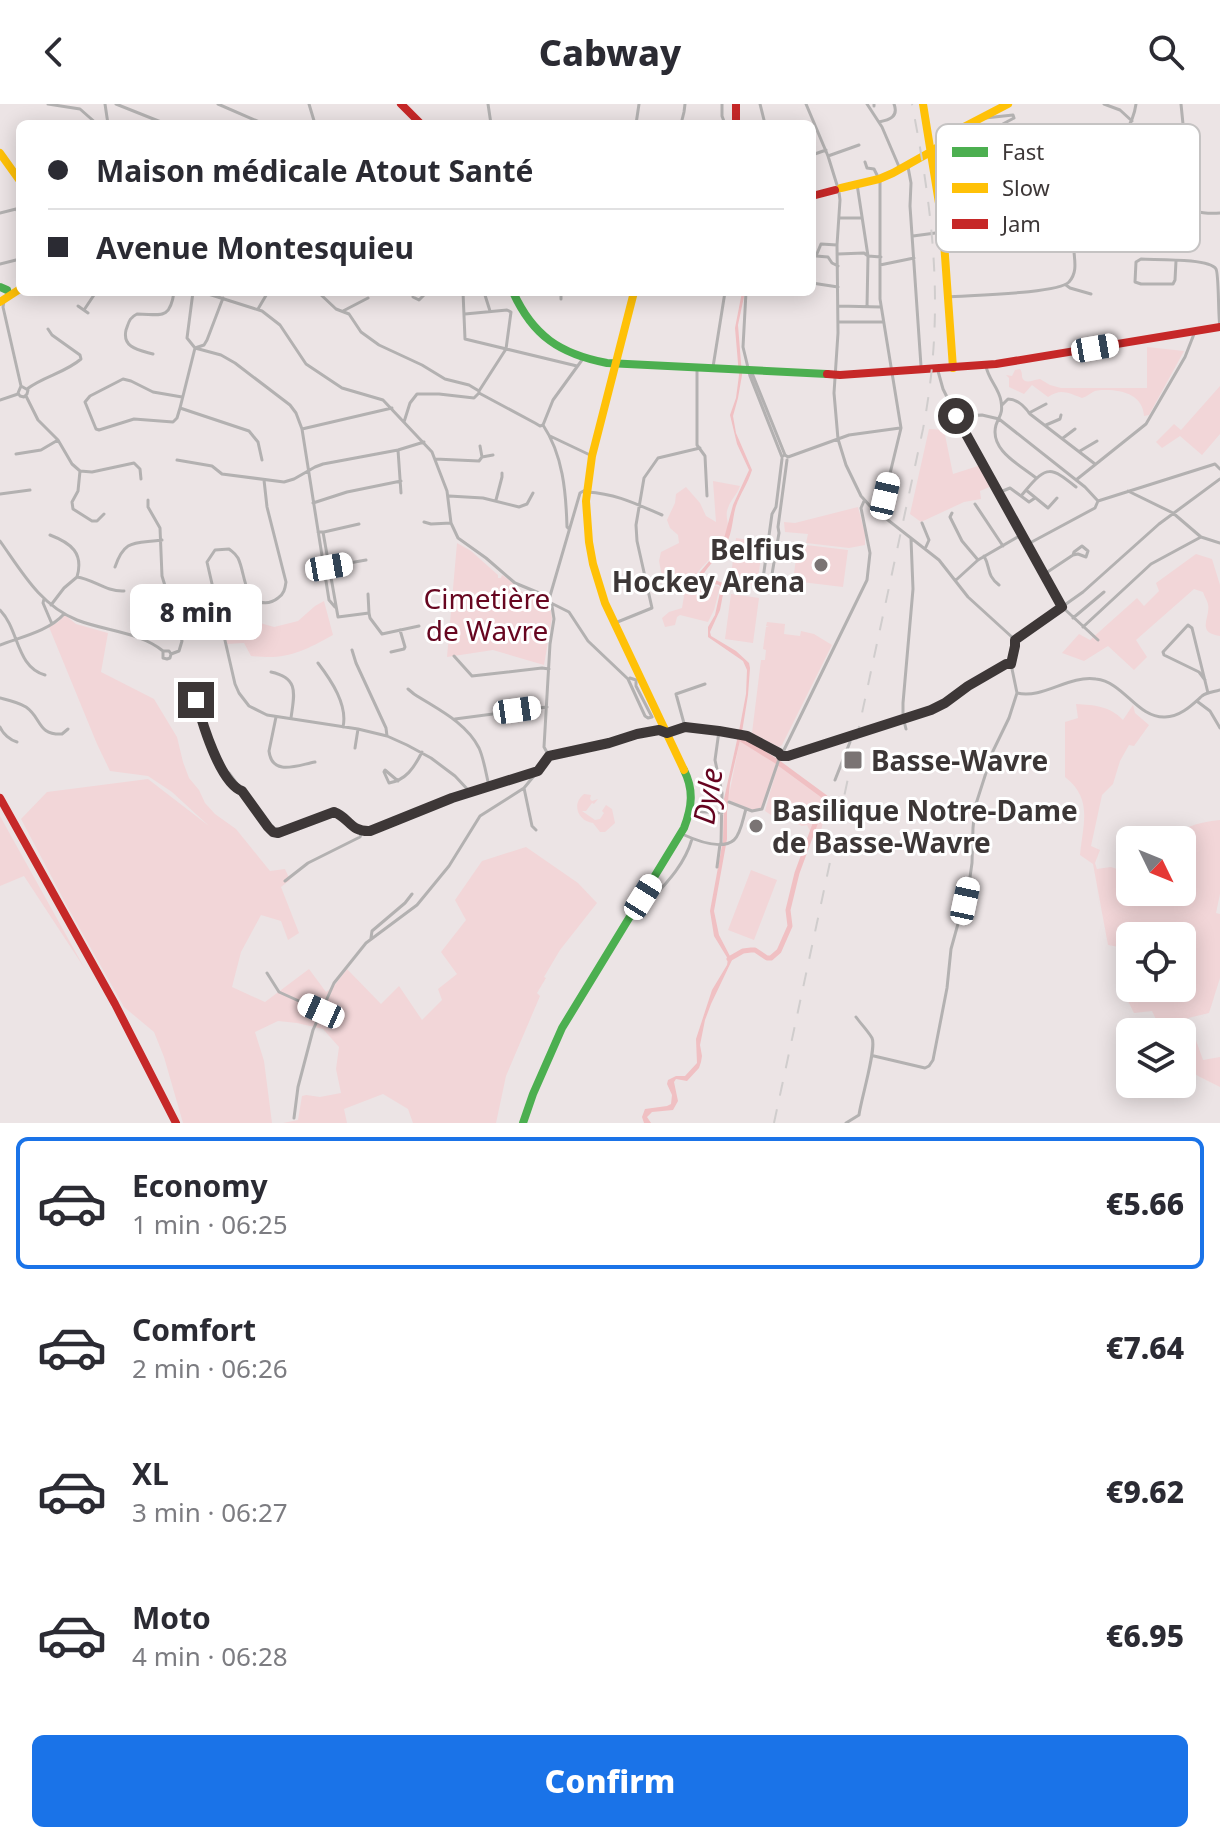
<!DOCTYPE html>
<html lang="en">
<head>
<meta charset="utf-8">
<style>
  :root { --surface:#fff; --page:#f2f2f3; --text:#2b2b33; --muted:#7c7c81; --line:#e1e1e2; --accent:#1a73e8 }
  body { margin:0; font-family:"Noto Sans",sans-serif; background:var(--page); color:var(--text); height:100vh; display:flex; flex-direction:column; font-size:30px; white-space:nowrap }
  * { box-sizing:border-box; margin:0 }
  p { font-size:26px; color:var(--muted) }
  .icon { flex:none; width:44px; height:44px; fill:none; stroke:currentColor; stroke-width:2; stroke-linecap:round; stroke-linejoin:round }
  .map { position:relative; height:1019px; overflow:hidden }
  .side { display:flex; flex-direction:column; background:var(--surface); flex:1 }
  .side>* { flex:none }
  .banner { position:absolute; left:16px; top:16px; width:800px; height:176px; border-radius:12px; box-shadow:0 4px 20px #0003; display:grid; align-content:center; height:176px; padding:0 32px; background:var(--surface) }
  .needle { width:52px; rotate:133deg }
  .controls { position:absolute; left:1116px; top:722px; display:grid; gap:16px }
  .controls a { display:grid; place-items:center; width:80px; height:80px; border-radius:12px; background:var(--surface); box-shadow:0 4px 20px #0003; font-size:40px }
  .end { position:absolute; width:36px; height:36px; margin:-18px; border:10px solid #3d3737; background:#fff; box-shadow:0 0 0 4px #fff }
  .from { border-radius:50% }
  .bubble { position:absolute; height:56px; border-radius:12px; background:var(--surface); box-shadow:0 4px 20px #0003; font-size:26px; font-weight:800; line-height:56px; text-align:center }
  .car { position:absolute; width:24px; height:48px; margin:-24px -12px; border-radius:10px; box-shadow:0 0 6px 2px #0007; background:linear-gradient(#fff 24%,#345 0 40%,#fff 0 76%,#345 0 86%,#fff 0) }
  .banner b { display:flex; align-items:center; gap:28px; height:76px; font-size:30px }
  .banner b+b { border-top:2px solid var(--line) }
  .banner i { width:20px; height:20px; background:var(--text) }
  ul { padding:14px 0 0; list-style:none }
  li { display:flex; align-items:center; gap:24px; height:132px; margin:0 16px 12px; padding:0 16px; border:4px solid transparent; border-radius:12px }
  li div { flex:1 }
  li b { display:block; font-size:30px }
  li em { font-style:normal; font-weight:800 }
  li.current { border-color:var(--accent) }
  li>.icon { width:72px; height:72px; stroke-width:1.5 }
  .primary-button { display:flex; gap:16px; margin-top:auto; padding:16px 32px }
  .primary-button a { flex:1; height:92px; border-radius:12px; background:var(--accent); color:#fff; font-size:32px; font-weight:800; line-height:92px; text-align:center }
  header { display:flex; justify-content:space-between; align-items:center; height:104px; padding:0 32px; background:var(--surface); font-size:36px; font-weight:800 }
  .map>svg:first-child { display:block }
</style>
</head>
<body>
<header><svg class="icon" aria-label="back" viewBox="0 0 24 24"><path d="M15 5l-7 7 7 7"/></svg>Cabway<svg class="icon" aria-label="search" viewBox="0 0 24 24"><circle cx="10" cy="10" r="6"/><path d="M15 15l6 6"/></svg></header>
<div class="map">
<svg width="1220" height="1019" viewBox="0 0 1220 1019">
  <rect width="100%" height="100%" fill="#ece4e5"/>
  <path fill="#f2d6d8" d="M1147,243L1184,247L1149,311L1144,312C1143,292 1124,286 1106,286C1103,286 1096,286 1093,288C1089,290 1086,293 1082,294C1068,289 1061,284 1048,293L1032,281L1024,290L1009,283V274L1006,271L1012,272L1015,266L1020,265C1022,268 1022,270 1022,273C1025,282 1034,275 1040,275L1050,281L1061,284H1147Z
    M1220,282V330L1202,351L1180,332L1162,344L1156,338L1174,320L1181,326Z
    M929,325L944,326L953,370L981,361L992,382L980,387L981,395L964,398L921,418L910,410Z
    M713,377L740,382C737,391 731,395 728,404C725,411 728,416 728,423C727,428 724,437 721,441C714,455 698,462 694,477C702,484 711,479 720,483L714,506L708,518L680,511L677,513L675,521L665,523L662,514L669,508L682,504L684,492L669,475L662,472L659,457L661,448L679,439L678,431L670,424L667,416L675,399L676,390L686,383L700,399L706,412L716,418Z
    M858,403L865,429V441L849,444L806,439L808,430L785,428L784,418L795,419Z
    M736,434L763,438L757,482L730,478Z
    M457,439L471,447L498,471V474H501L502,471L515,480V485L540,495L550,503L552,514L544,561L493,546L447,553Z
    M798,440L848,446L843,483L793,477Z
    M1196,450L1212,455L1220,481V532C1195,528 1211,514 1208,500C1207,496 1204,492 1203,488L1194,485L1136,536L1147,553L1134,566L1108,542L1084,557L1062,549L1079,530L1090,536L1137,494L1144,502L1159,487L1156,479Z
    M731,490L759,494L753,539L725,535Z
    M324,497L333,531C302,548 287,556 251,552L244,539L227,540L220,512L238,509L254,521L260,519L274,523L298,517L315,502Z
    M65,511L76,520L108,529L101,568L154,595L177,633L183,658L189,674L199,686L205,699L215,710L236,725L270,767L285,765L290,776L281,783L299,829L288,836L281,817L261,811L241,848L232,883L265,898L309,865L326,888L334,882L347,865L381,900L399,882L422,916L442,896L438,885L457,870L441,848L466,816L455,796L482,757L526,743L578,779L597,799L560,846L544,873L546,874L537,889L540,892L506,972L496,1019H413L408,1005L383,990L344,1005L347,1019H283L298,1016L302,992L306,991L320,993L341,989L336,965L339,943L323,925L297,919L278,917L255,928L264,957L272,1019H183L164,953L154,928L124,903L67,802L21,715L47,688L148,675L209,722L172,688L148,672L110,667L97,640L49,523L58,518Z
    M767,518L785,520L784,530L800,532L801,527L814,530L832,541L782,641L779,643L752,629L761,556H765L766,546L763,545L766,523H769L766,522Z
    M1076,600C1094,601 1110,602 1123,616L1133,601L1135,609L1149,621L1134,642L1129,641L1120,657L1113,680L1102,691L1091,742L1100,746L1095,759L1097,765L1111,763L1117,765L1119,772L1130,761V788H1182V736H1161C1180,725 1197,718 1220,716V790L1216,809L1220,810V874L1209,909L1188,914L1203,956L1220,953V983L1198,972L1182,960V928H1162L1152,907L1134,909L1119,879L1130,880V884H1182V832H1130V845L1108,841L1093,760L1080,751C1083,719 1093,695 1065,673V618L1078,614Z
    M740,636L776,659L763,703L753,706L728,696Z
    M778,660L828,696L820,731L810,727L807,721L802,722L773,709L771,711L765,707Z
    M584,690L591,691L590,695L592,697L598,695L594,700L592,699L586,707H582L595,716L600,715L604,709L602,707L606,701L612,705L615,719L605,728H600L593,719C578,717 571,700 584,690Z
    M0,712L85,865L24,772L0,782Z
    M751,766L777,776L754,836L728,826Z"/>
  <path fill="#f0c0c3" d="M742,188H745L738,221L742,271L738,294L733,312L736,329L752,366C748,379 740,390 736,402C732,415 733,428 726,440C720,452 709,460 703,471L725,480L720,506L710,528L711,532L736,547L749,559L750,564L748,591L742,628L730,679L727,708V735L714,807L719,831L732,856L711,900L705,916L700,941L702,952L701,958L699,964L687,977L676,975L674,978L678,997L673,1006L652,1008L647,1013L651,1019H644L642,1013L645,1005L667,1002L671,1000L672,991L667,980L668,976L676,972H685L697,959L696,935L712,886L727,861L728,855L714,832L710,807L723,736L724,695L739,627L746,590L747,566L743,557L708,533V523L715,511L721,484L719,481C712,479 706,481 699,480L695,474L722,442L733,401L749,366L737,340L730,311L736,294L739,271L735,224Z"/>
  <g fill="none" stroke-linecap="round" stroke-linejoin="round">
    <path stroke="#f0c0c3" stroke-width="5" d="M729,855L743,847L751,846H755L767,854H771L779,847L790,822L788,806L797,769L825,693L776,657L739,634"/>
    <path stroke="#b3b1b1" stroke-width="3" d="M48,0L80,5L97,20
      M105,0L108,20
      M116,0L166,20
      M218,0L264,20
      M309,0L315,20
      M488,0L491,20
      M722,0V12L725,20
      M760,0L765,20
      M806,0L828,52L837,81
      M867,0L882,23L900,65
      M874,0V2
      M1104,0L1120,6L1132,17
      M1181,0L1183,20L1182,25L1184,31L1187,61L1188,104C1196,109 1210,110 1220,109
      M985,14L1013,11L1014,14
      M879,18C889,16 899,13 894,0
      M636,20L639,0
      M681,20L684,8L685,0
      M1126,28L1135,30L1182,25
      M935,47L975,50
      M812,51L826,46
      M828,52L859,41
      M865,58L867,64L874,65L880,77V195L901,324L880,411
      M962,61L967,60L986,40L997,33L1001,21L1014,14
      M908,63L911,79L910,102L921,262
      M857,80L868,152L867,203
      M1068,82L1065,57L1072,47L1084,44L1107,52
      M839,88L840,96L837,141L838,229L834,289L838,335L846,361L861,392L870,402L939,456L968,493L1013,534L1015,542L1011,560L1017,589C1044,595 1068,571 1096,575C1124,578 1137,614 1165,613C1180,613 1192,601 1202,592C1207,588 1214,588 1220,586
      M1010,92L1046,85L1081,82
      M0,109L16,105L20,111
      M839,114H861
      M913,132L943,128
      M837,141L821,140L816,152L828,153L832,159L838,162
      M838,150L864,149L868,152L881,153
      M1176,157L1175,176L1173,180H1141L1135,178L1136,158L1141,155C1155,156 1209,154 1216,165C1219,170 1218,212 1220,223
      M0,160L20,155
      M880,161L914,154
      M812,179L838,183
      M1066,181L1070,184L1091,190
      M193,188L187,234L195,244L204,241L207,236L223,194
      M202,188L262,207L280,221L306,260L342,284L383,296L432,348L447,387L451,419L458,434L486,454L515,479L544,491L546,492L545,496H549L550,492H546
      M318,188L336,205L349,210L361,228L379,241L422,261L445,275L469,281L479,287V289L535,319L540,322L543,321C563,351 566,388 567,423L569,425
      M421,188L413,191V193L419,196L427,188
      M463,188L465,235L577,262
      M484,188L490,207
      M746,188L743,243L750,272L782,353
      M807,190V188
      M947,193C968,191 1057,190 1069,178C1077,169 1075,159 1074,148C1073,125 1070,103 1083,82C1099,53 1131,36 1136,0
      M561,195V188
      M4,197L3,203L21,282L18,289L20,292L24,293L27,290L28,286L21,282
      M78,202L88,209
      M838,202L881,203
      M258,205L268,188
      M84,206L96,188
      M343,207L368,194
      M465,210L507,206L511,208L506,245L479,287
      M838,218H882
      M153,250C139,246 122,244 126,226C129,218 129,214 137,210C160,210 170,217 174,188
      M986,262C988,275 999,284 1001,297C1003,310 1000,310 996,321C989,346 1020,361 1036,374
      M713,263L725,188
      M697,264V341L705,352L707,392
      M938,267L943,285L951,301L1058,499L1098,536
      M752,269L785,351
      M27,285C44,272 65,269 81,255L80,251L52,231L48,225
      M26,292L38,316L58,336L72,360L80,367L92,368L134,359L140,365L141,375
      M0,296L18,290
      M1002,301L1008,295C1018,295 1025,303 1030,310L1095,360
      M180,304L177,314L173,318L134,315L99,326L96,325L85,298L90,292L123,275L131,277L153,288L182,293
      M1029,309L1046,300
      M956,312L982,311L999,315L1085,383L1098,397
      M404,318L410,299L417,290H439L474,294L479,289
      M543,321L553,296L582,256
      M1046,321L1060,315L1061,311
      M302,325L392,304
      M550,332L590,351
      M1063,334L1075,325
      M398,346L401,389
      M1080,347L1097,337
      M16,350L41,346L58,336
      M782,352L785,351L788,353L849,331L900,324
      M482,353L493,351
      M435,355L479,357L482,353L480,342
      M782,355L776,403L772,410L762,482L765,484L770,482L779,429L778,423L787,356
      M177,356L212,362L222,370L284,378L294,375L315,363L323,360L398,346L424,338
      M262,356L258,338L249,327L180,304L195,244L221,251L235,259L290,301L296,309L302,325L329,496L335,503
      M80,367L78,387L72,398L73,405L92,417H97L104,410
      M264,376L267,403L286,478C285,485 284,490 278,494C273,498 267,500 260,498C243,492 245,468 238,454C235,449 234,449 229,445L215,446L207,458L235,580L239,589L249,602L267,611L358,625L387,632L407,641L431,654L455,672L470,688
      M1076,376L1146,320L1185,253L1194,230
      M1026,386C1047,361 1051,363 1076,383
      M1128,387L1173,409L1201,433L1220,439
      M587,388C617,390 634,399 662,411
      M998,389L1010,384L1021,392
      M0,390L30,386
      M449,392L483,394L519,403L527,400L533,389
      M1035,394L1029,398L1021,392L1026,386L1048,404L1057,394
      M148,396V403L160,424L162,472L182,537L179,547L171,550
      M496,396L502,373V369
      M1098,397L1215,360L1220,365
      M313,399L347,388L401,377
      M975,400L1003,442
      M952,409L950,413L962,437L978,456
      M424,418L431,420L451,419
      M922,419L929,436L925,445
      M318,428H323L338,513L369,509L370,514L382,530L419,522
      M324,428L359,420
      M50,431C71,439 84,449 77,473
      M0,437C22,468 40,501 77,516C105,527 140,528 163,547H169L171,550L170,554L167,555L163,554V547
      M1028,440L1095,404L1098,397
      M984,452C991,464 986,471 999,481
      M115,463C125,434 135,440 162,436
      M327,463L366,456
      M1043,471L1073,451L1074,448L1082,442L1088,447L1086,453L1078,450L1073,451
      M956,476L978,456L1021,431
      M368,490L369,509
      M550,492L580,389L587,385
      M44,495L43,499L52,520
      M547,497L569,508L588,537L628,575L645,612L648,614L652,613
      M51,501L64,484L77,473C93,475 106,488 124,487
      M0,506C19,525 16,563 45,571
      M1073,514L1104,488
      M615,519L652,504L637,437L636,421L644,374L658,354L700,344
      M1083,523L1151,460L1201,433
      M1015,536L1083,488L1159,420L1220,375
      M0,541C21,533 49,527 64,510
      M352,546L356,559L386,624L387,632
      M391,548L404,545L405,543L400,526
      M454,552L472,572L542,564L549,565
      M318,559C331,576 348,601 343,623
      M271,568C300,574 294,591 291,614
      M630,574L636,576V582L652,613
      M1205,576L1199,568L1164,551L1163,548L1188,521L1192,524L1208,589
      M408,585L414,590C437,605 466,618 479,644C484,655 486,670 489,682
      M192,589L215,652L221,664L235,684L240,685
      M0,594C8,596 18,598 26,603C42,614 37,631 62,630L68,625
      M1198,598L1210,607L1220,624
      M276,613L269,647C272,673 298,661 315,658
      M455,615L547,603
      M0,623C3,630 10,636 17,638
      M685,623L676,590L705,580
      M906,625L903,613V599L913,485L911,435
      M719,627L715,656L722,689L721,740
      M355,644L358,625
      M783,648L867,476L870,449L861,404L864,397
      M549,652L609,639L637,630L660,626L667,629L685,623L742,631L779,649L783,647
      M549,652L544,643L550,540L554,515L552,502
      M780,652H792L934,605C960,593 982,566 1011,560
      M223,667L229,669L273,728C293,730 319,706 335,709C345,711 351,723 362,727
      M835,676L850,638V632
      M398,677L385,666L384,668L389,679C406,676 414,664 422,648
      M524,684L532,722L536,726
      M729,698L752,707L762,705L780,652
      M690,707L722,709
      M362,727H370L452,694L538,667L549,652
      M682,730C695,736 721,747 734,736C741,730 743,714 746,705
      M717,763L720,740
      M285,777L308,759L360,733L362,727
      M635,808L639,809C660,785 683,766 692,735
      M371,834L372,827L405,799L412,790
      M267,869L279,888L321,907
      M874,952L925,964L929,962L933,956L947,884L951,845L969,780L972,759L973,724L975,703L993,647L1009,614L1017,589
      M294,1014L298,983L313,926L334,879L366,839L417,801L449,762L480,712L524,684L538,667
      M846,1019L859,1011C861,995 877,944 872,934C868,927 861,920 856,913"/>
    <path stroke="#4caf50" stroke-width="8" d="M0,183L7,186
      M513,188C533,232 560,250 607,259L827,270
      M523,1019L533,990L562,924L684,724C692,703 694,686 684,666"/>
    <path stroke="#ffc107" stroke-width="8" d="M923,0L943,124L953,264
      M0,49L20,77
      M841,84L879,75L893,69L934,46L958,26L1008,0
      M634,188L592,352L586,397L589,438L593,460L605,499L684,666
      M0,198L20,185"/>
    <path stroke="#c62828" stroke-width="8" d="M401,0L421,20
      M736,0V20
      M812,92L835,86
      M827,270L840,271L996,260L1220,223
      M0,694L115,900L176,1019"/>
    <path stroke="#d0cdcd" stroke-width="2" stroke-dasharray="14 14" stroke-linecap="butt" d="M774,1019L923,325C945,210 934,113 912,0"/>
  </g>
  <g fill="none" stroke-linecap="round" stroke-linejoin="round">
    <path stroke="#3d3737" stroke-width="10" d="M196,596C202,618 220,679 242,687L268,723L273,728L278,729L334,708C350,714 350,728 370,727L452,694L538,667L549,652L609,639L637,630L659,626L667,629L685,623L719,627L747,632L779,649L781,652H788L931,606L945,599L968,582L1006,560H1011L1015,542V536L1062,503L956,312"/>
  </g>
  <g fill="#7a7474" stroke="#fff" stroke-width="3">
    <circle cx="821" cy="461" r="8"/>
    <rect x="843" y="646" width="20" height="20" rx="4"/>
    <circle cx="756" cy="722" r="8"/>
  </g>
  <g text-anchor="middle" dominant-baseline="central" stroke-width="6" stroke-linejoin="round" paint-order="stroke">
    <g font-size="28" font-weight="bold" fill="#3d3737" stroke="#fff" text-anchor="start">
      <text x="805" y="445" text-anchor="end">Belfius<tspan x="805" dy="32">Hockey Arena</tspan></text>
      <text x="871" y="656">Basse-Wavre</text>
      <text x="772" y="706">Basilique Notre-Dame<tspan x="772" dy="32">de Basse-Wavre</tspan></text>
    </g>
    <g font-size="28" fill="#670620" stroke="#fff">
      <text x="487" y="494">Cimetière<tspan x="487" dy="32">de Wavre</tspan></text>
    </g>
    <g font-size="30" font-style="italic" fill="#660420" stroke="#fff">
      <text transform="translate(707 692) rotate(-81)">Dyle</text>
    </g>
  </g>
  <rect x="936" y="20" width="264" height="128" rx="12" fill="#fff" stroke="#c5c3c3" stroke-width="2"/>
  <rect x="952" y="43" width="36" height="10" fill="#4caf50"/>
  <rect x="952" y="79" width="36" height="10" fill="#ffc107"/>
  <rect x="952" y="115" width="36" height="10" fill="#c62828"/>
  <g font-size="22" fill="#3d3737">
    <text x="1002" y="56">Fast</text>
    <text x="1002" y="92">Slow</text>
    <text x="1002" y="128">Jam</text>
  </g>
</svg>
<div class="controls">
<a><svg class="needle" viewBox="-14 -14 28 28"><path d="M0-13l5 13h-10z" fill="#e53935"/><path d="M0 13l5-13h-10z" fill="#7c7c81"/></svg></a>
<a><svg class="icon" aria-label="locate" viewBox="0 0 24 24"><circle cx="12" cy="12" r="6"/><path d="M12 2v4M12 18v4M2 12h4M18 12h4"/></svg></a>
<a><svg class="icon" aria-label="layers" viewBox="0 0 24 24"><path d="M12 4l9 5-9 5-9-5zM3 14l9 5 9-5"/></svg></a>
</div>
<i class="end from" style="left:956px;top:312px"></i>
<i class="end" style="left:196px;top:596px"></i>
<div class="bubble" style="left:130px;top:480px;width:132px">8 min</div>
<i class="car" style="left:1095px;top:244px;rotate:80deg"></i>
<i class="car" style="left:885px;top:392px;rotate:13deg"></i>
<i class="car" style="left:329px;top:463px;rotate:80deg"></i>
<i class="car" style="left:517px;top:606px;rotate:82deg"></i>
<i class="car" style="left:643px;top:793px;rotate:32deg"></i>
<i class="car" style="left:965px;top:797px;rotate:12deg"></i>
<i class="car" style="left:321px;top:907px;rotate:294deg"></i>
<div class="banner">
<b><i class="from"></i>Maison médicale Atout Santé</b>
<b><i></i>Avenue Montesquieu</b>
</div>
</div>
<section class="side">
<ul>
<li class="current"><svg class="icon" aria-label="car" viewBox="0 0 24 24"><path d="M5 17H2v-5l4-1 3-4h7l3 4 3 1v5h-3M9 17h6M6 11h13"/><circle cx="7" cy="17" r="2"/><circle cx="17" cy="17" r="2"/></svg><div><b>Economy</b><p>1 min · 06:25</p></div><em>€5.66</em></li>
<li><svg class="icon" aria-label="car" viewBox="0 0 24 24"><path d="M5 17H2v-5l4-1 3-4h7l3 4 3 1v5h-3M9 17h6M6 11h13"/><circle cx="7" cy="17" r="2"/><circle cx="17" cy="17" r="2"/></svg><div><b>Comfort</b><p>2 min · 06:26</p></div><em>€7.64</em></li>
<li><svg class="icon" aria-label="car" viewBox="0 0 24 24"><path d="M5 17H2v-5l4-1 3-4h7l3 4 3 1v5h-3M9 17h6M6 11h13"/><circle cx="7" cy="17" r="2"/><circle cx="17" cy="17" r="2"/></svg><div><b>XL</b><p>3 min · 06:27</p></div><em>€9.62</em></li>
<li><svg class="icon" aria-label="car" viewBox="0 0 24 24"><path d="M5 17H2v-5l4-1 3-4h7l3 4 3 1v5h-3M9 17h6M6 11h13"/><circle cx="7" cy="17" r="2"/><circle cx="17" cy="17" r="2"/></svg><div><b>Moto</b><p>4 min · 06:28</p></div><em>€6.95</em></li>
</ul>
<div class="primary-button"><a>Confirm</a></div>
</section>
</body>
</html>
